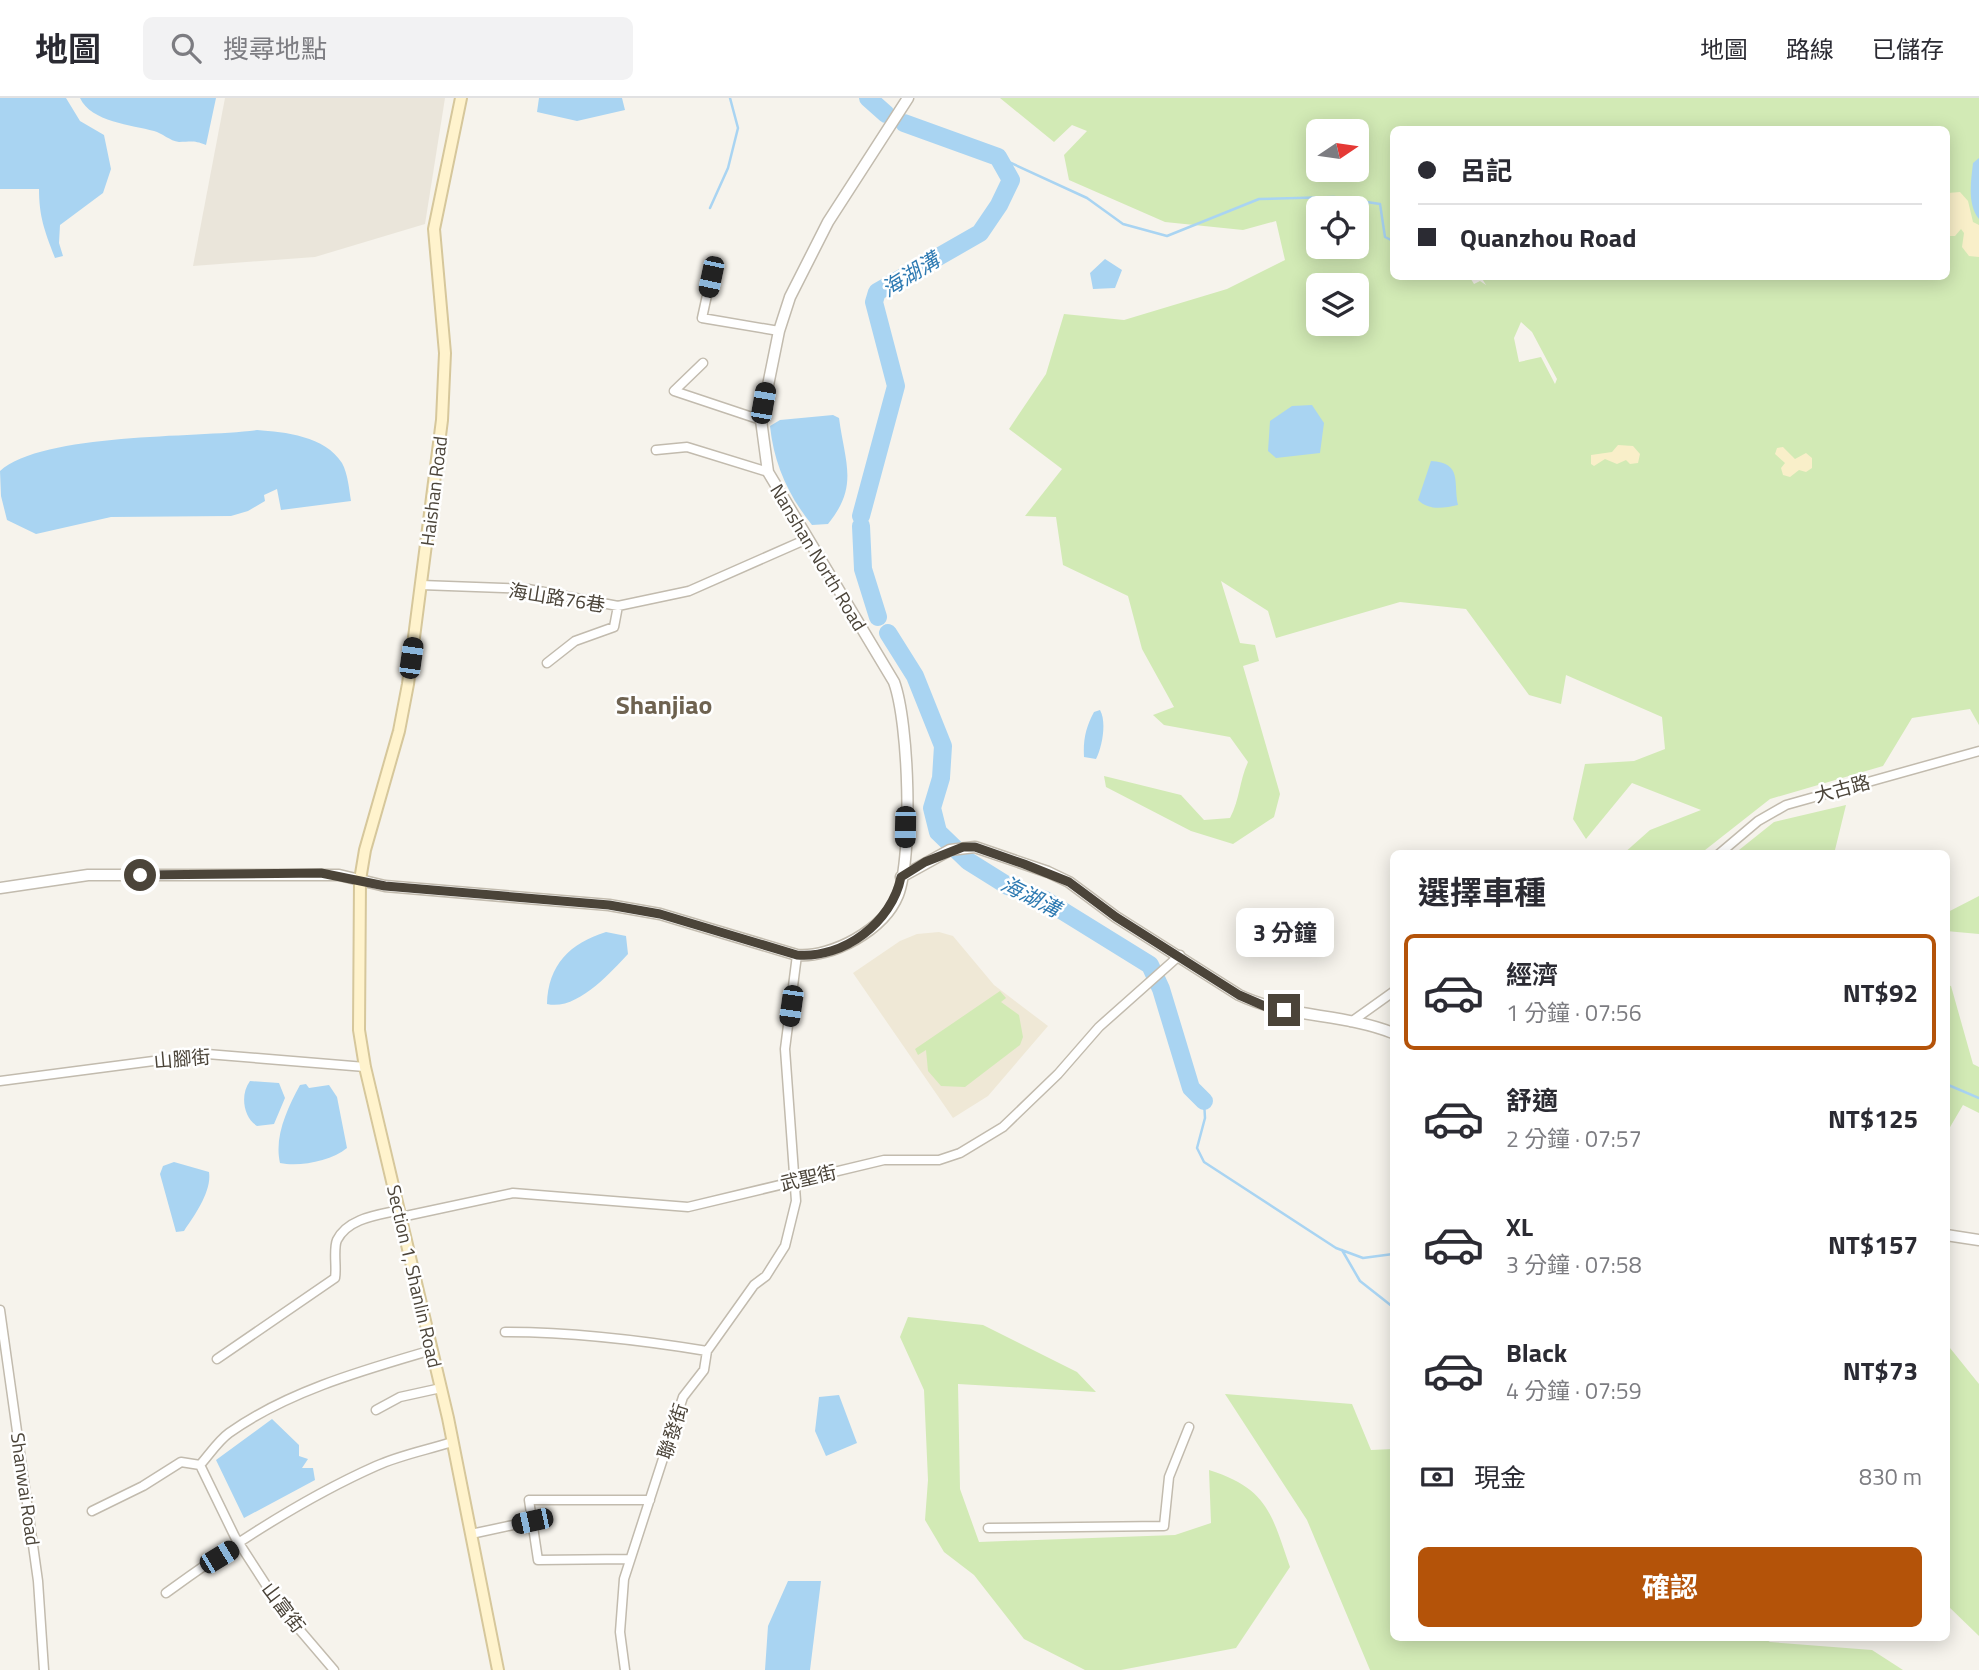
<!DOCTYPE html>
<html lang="zh-TW">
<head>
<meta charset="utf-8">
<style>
  :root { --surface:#fff; --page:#f2f2f3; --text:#2b2b33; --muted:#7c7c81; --line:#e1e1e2; --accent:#b45309 }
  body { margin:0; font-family:"Titillium Web","Noto Sans TC",sans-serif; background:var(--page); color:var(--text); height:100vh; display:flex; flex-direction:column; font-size:26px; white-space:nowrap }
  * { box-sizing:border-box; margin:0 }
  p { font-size:23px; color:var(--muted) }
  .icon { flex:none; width:38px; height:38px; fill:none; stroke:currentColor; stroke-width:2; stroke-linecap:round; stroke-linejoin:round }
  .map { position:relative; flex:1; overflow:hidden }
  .panel { position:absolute; left:1390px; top:752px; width:560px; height:791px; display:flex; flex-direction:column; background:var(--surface); border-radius:10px; box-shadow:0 4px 18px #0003 }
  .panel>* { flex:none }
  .top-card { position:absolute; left:1390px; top:28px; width:560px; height:154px; border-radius:10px; box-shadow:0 4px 18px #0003; display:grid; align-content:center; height:154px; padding:0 28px; background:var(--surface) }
  .needle { width:46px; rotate:77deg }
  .buttons { position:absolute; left:1306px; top:21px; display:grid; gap:14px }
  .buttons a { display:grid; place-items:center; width:63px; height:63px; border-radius:10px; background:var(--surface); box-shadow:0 4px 18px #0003; font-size:35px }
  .end { position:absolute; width:32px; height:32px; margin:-16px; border:9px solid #4b4439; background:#fff; box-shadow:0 0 0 4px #fff }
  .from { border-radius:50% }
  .bubble { position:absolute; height:49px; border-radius:10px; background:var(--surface); box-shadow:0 4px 18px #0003; font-size:23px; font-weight:700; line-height:49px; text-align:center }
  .car { position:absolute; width:21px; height:42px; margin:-21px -10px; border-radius:9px; box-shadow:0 0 5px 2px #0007; background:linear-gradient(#222 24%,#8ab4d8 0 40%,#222 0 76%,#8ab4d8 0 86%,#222 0) }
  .top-card b { display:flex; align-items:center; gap:24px; height:66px; font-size:26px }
  .top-card b+b { border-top:2px solid var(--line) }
  .top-card i { width:18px; height:18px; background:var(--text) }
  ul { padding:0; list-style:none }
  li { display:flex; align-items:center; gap:21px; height:116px; margin:0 14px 10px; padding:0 14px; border:4px solid transparent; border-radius:10px }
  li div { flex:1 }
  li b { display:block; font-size:26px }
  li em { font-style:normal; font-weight:700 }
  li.on { border-color:var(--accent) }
  li>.icon { width:63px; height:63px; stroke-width:1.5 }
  h2 { padding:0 28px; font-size:32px; line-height:84px }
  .pay { display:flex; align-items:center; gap:18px; height:77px; padding:0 28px; font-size:26px }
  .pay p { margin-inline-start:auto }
  .cta { display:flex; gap:14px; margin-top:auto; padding:14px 28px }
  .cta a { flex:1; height:80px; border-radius:10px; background:var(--accent); color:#fff; font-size:28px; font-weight:700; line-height:80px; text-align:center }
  header { display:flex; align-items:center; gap:42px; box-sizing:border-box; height:98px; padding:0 35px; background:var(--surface); border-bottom:2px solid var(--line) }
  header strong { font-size:33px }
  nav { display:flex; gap:38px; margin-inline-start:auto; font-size:24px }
  .search { width:490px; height:63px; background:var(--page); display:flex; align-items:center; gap:18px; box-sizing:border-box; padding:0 24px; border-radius:10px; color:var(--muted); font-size:26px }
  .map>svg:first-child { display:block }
</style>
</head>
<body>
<header>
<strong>地圖</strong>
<div class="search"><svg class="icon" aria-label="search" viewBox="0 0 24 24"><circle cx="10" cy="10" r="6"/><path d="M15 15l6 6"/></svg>搜尋地點</div>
<nav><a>地圖</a><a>路線</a><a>已儲存</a></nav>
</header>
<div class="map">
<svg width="1979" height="1572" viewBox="0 0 1979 1572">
  <rect width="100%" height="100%" fill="#f6f3ec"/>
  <path fill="#eae5da" d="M225,0H445L425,126L315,159L193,168Z"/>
  <path fill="#efe8d6" d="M939,834L953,838L994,887L1048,928L988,998L953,1020L853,875L900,843L917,836Z"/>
  <path fill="#d2eab5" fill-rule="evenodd" d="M1000,0H1979V627L1970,611L1912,620L1883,668L1770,701L1700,756H1623L1650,732L1701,712L1632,685L1586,741L1573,721L1585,666L1634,663L1665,651L1662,619L1566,577L1561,606L1529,597L1466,511L1400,504L1276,540L1268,513L1221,483L1240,545L1255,547L1259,563L1243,568L1280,696L1274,719L1233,746L1191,733L1106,689L1104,678L1181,697L1204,722L1230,720C1240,701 1239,684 1248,664L1230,639L1164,627L1153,617L1174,609L1142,551L1128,498L1063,467L1056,419L1025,418L1062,371L1009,331L1046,276L1064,216L1124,222L1227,191L1285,162L1276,123L1243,132L1165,124L1069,82L1064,57L1087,33L1072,27L1054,44ZM1393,32H1946V178L1481,179L1486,187L1480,183L1474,186L1469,178H1393ZM1318,33H1356V72H1318ZM1318,110H1356V149H1318ZM1318,187H1356V226H1318ZM1521,224L1532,234L1557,281L1555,286L1541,259L1519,264L1514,240Z
    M1846,707L1834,756H1734L1774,724Z
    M1979,798V836L1946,833V815Z
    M1946,887L1951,888L1973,966L1979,969V1015L1963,1007L1946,1036Z
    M1000,893L1006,900L1001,904L1019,917L1023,939L1020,947L965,989L941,988L928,973L926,952L918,957L915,951Z
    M908,1219L983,1227L1077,1274L1096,1294L958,1286L960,1391L979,1444L1175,1437L1211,1425L1209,1372C1268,1391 1271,1415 1290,1469L1236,1550L1121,1572H1085L1024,1541L974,1477L944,1454L925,1422L928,1382L924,1292L900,1239Z
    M1950,1250L1979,1286V1538L1946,1506V1254Z
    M1225,1296L1352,1306L1371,1352L1393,1351V1540H1764L1770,1544L1872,1552L1903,1572H1370L1307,1422Z"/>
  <path fill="#f9efc9" d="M1960,94L1968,103L1973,124L1979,127V159L1969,158L1962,149L1964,135L1961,131L1955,138H1946V99L1948,95Z
    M1618,347L1633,348L1640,356L1638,365L1630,366L1626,362L1617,366L1605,361L1594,368L1591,366V357L1612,354Z
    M1783,349L1795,361L1806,355L1812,360V370L1806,374L1799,372L1790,379L1783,377L1781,370L1785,365L1775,356L1777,350Z"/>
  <path fill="#a9d4f2" d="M0,0H66L80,23L104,37L111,71L103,95L60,127L59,145L63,158L55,160C45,134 39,119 39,91H0Z
    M80,0H216L206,47C193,42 191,44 179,44C170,43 162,35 154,33C132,27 91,24 80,0Z
    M539,0H622L625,12L577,23L537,14Z
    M1979,60V121C1967,106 1971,83 1973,65Z
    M1105,161L1122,172L1115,190L1093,191L1090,175Z
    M1312,307L1324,325L1320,355L1276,360L1268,353L1270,323L1292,308Z
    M833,317L839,320C845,365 859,388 828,426L812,427C788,397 774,366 770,328L780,322Z
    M257,332C285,334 325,338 342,365C348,376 349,391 351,403L281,412L277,391L264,397L265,403L248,413L231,418L111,419L36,436L7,422L1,398L0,373C44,334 196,340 257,332Z
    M1431,363C1463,365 1453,384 1458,407C1444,410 1429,413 1418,402Z
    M1100,612C1107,624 1102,650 1096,661L1084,659C1083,641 1086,629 1094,614Z
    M606,834L626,838L628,856C610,875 577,913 547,906C548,867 570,845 606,834Z
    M250,983L279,985L285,1000L274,1026L257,1028C243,1019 240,996 250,983Z
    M306,986L309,990L329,987L337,999L347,1050C331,1063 300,1069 280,1065C274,1039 287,1011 300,987Z
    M174,1064L209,1074C212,1093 195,1117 184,1133L176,1134L160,1076L163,1068Z
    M839,1297L857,1345L826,1358L815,1333L819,1299Z
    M272,1321L299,1347V1358L308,1361L302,1370H313L315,1382L244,1420L216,1362Z
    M788,1483H821L810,1572H765L768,1528Z"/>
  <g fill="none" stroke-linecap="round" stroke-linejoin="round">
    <path stroke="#a9d4f2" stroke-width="2.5" d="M998,59L1087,100L1123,126L1167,138L1259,101L1334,99L1380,106L1385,139L1393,143
      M710,110L728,70L738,30L730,0
      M1946,986L1979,1000
      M1204,1003L1205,1020L1197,1050L1204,1064L1336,1150L1363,1160L1393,1156
      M1342,1152L1360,1183L1393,1209"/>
    <path stroke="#a9d4f2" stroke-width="18" d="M868,0L886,16
      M861,418L896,288L874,204L877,194L980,135L999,107L1011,82L998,59L904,25
      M861,428L863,471L878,519
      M888,535L915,578L943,648L941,680L932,710L938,734L968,763L1008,788L1045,802L1150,867L1161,891L1191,990L1204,1003"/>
    <defs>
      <path id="minor" d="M711,179L702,220L779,233
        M703,265L674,293L761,322
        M656,352L687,349L768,374
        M421,487L528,491L618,508L689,493L807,441
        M547,565L575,543L614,529L618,508
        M1719,756L1758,723L1786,707L1979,653
        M1351,924L1393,894
        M0,983L207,956L365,969
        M401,1119L513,1095L688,1109L884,1062H939L960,1055L1003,1029L1058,976L1099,929L1180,857
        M0,1212L38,1483L44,1572
        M505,1234C573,1234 640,1242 707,1253
        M217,1261L335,1180C337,1170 333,1151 337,1142C348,1120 378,1117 400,1112
        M376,1312L400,1299L441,1290
        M200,1367L235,1439L281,1510L334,1572
        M92,1413L143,1388L181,1364L200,1367C209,1357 218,1343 229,1335C288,1293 364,1272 432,1252
        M988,1430L1164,1428L1169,1379L1189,1329
        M471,1436L532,1423
        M629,1461L538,1462L529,1402H650
        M166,1495C229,1449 304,1400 376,1368C400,1357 427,1352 452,1344
        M625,1572L620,1534L624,1481L683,1299L704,1272L707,1253L754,1187L766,1178L785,1148L796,1103L785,951L797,857"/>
      <path id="tertiary" d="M901,779L950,752L975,749L1048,774L1069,784L1116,819L1239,897C1287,920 1343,915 1393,935
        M0,790L88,777H339L385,788L609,807L660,816L797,857C832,860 884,832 898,797C913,757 909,625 894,584L768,374L761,322L779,233L790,199L828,124L908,0
        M1946,1137L1979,1142"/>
      <path id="secondary" d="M461,0L434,131L445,255L442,322L408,586L399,633L365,752L360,782L359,932L365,969L448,1320L498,1572"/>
    </defs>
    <use href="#minor" stroke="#c2bbae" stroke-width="11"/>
    <use href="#tertiary" stroke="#c2bbae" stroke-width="13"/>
    <use href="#secondary" stroke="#d6c79b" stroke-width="14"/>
    <use href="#minor" stroke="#fff" stroke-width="8"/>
    <use href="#tertiary" stroke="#fff" stroke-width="10"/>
    <use href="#secondary" stroke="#fff3cd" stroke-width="10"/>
  </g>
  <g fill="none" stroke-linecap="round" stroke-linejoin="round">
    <path stroke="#4b4439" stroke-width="9" d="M140,777L321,775L385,788L609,807L660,816L797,857C844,861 892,824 901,779L925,764L963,749H975L1024,766L1069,784L1116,819L1239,897L1269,910L1284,912"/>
  </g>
  <g text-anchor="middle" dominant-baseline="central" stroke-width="5" stroke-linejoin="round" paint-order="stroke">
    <g font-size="19" fill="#4b4439" stroke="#fff">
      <text transform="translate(433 393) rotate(-83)">Haishan Road</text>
      <text transform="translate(819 459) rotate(59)">Nanshan North Road</text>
      <text transform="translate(557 499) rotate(9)">海山路76巷</text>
      <text transform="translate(1842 690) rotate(-15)">大古路</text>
      <text transform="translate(182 960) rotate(-5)">山腳街</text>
      <text transform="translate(808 1079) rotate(-13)">武聖街</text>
      <text transform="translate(415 1178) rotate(77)">Section 1, Shanlin Road</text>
      <text transform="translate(672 1333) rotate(-72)">聯發街</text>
      <text transform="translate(26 1391) rotate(82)">Shanwai Road</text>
      <text transform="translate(284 1509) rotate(53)">山富街</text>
    </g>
    <g font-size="21" font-style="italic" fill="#2e7ab2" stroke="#fff">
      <text transform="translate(910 176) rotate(-32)">海湖溝</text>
      <text transform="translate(1031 798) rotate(27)">海湖溝</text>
    </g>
    <g font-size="26" font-weight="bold" fill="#6e6250" stroke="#fff">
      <text x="664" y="606">Shanjiao</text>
    </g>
  </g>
</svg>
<div class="buttons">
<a><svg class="needle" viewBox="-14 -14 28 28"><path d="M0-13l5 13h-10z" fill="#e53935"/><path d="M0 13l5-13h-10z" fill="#7c7c81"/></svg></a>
<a><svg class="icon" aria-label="locate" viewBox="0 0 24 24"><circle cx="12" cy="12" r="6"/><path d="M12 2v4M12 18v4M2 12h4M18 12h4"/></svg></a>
<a><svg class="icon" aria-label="layers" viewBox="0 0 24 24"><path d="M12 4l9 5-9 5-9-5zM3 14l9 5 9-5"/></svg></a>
</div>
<i class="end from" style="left:140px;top:777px"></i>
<i class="end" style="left:1284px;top:912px"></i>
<div class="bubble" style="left:1236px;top:810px;width:98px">3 分鐘</div>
<i class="car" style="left:711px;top:179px;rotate:192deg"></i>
<i class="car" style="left:763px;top:305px;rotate:10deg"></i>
<i class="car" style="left:411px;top:560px;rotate:8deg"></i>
<i class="car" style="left:905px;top:729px;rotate:181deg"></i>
<i class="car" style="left:791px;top:908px;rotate:188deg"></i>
<i class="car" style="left:532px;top:1423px;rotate:258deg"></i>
<i class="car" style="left:219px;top:1459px;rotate:59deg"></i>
<div class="top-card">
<b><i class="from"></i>呂記</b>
<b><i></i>Quanzhou Road</b>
</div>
<section class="panel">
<h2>選擇車種</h2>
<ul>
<li class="on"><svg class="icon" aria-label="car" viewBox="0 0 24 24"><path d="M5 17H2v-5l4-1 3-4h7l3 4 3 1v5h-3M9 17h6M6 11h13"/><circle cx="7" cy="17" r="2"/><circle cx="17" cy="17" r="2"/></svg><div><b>經濟</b><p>1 分鐘 · 07:56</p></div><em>NT$92</em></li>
<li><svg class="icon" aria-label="car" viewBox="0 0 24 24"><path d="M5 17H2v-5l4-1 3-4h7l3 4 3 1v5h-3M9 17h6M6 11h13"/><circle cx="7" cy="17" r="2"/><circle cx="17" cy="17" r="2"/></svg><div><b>舒適</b><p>2 分鐘 · 07:57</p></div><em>NT$125</em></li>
<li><svg class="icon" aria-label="car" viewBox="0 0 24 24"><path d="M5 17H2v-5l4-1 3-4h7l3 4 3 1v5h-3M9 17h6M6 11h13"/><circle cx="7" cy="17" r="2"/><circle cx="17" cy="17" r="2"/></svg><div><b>XL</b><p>3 分鐘 · 07:58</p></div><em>NT$157</em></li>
<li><svg class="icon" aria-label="car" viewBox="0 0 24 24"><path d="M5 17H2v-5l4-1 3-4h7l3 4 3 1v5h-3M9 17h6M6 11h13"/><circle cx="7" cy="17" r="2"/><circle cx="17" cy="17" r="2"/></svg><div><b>Black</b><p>4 分鐘 · 07:59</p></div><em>NT$73</em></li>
</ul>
<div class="pay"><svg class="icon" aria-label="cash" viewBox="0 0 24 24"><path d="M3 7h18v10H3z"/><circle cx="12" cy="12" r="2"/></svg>現金<p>830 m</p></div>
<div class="cta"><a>確認</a></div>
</section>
</div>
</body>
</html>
